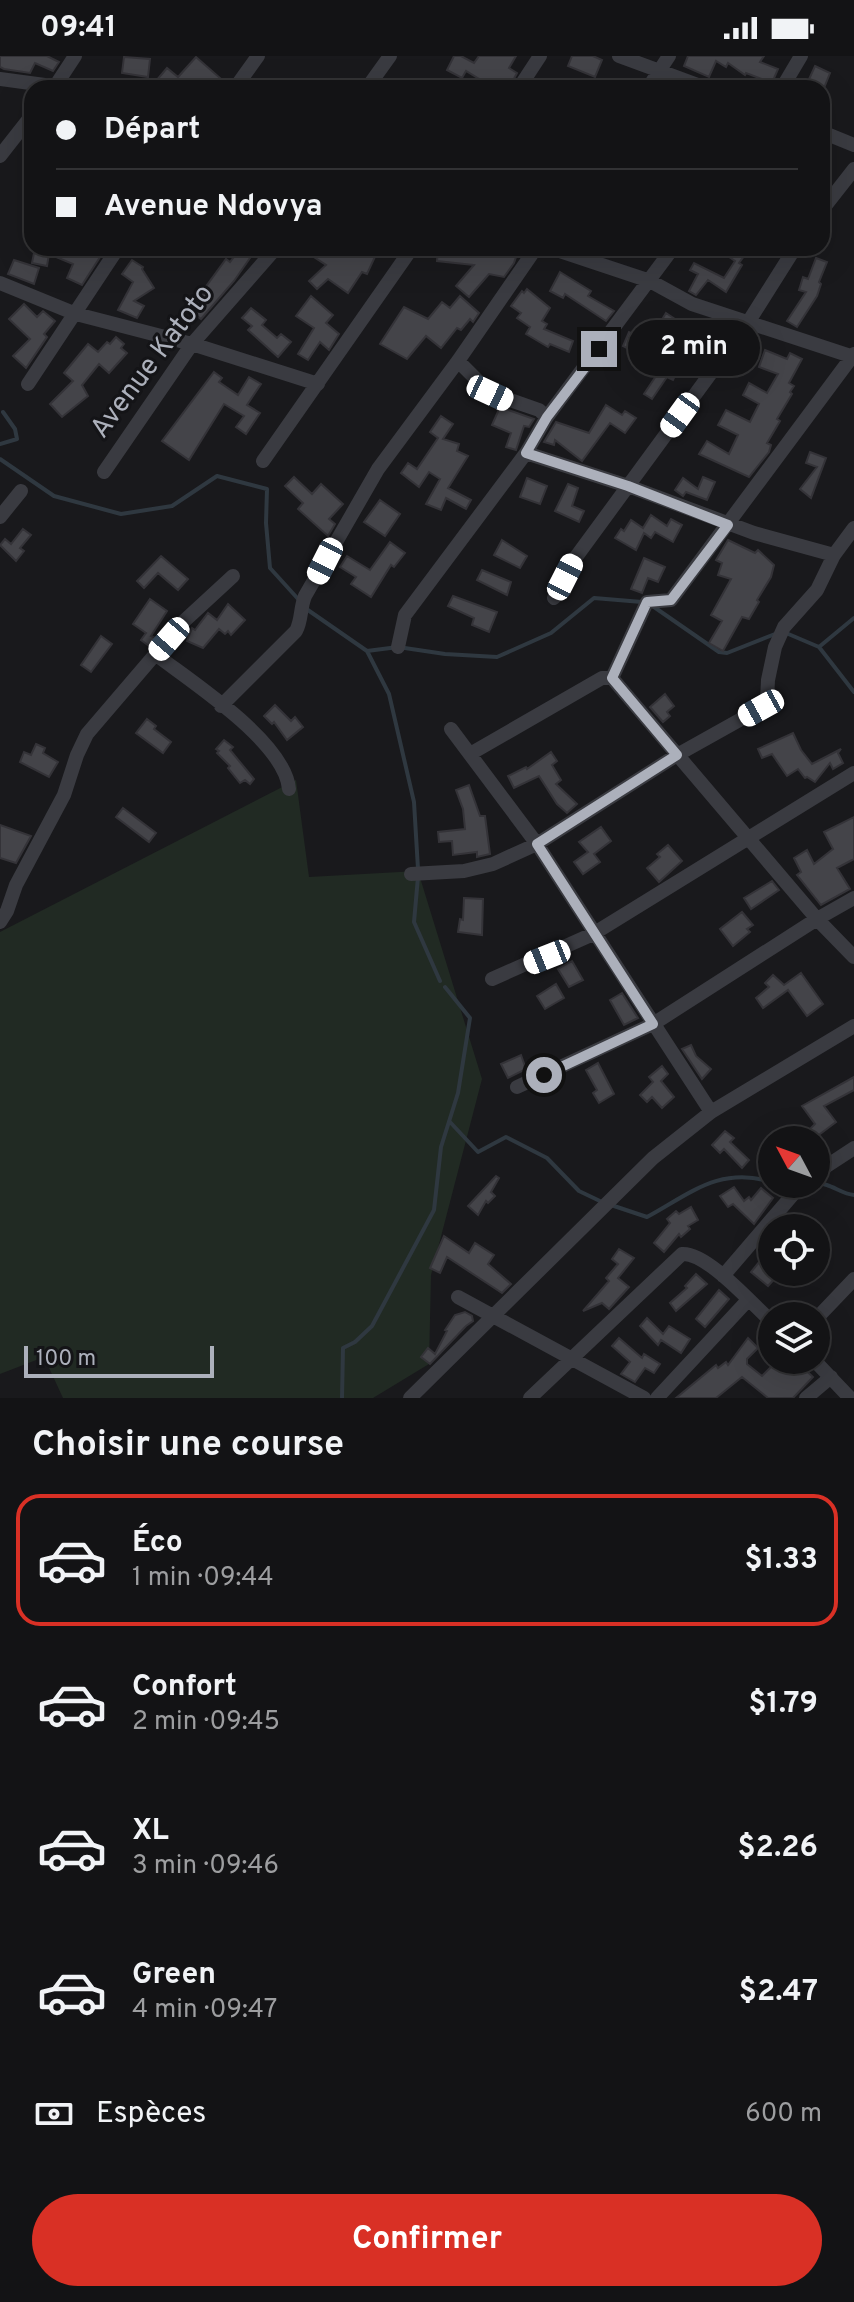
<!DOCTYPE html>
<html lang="fr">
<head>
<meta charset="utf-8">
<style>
  :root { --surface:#131315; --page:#202022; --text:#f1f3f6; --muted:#9d9ea0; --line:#323234; --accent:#d93025 }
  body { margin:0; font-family:Overpass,sans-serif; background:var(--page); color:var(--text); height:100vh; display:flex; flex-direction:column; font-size:30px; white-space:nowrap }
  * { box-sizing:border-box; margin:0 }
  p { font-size:26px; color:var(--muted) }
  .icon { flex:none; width:44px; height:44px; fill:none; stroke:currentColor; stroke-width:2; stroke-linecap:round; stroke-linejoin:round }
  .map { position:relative; height:1342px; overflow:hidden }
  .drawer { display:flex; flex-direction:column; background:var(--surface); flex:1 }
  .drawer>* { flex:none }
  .banner { position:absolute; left:24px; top:24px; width:806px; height:176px; border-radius:24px; box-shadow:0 8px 32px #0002,0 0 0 2px var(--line); display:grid; align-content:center; height:176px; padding:0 32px; background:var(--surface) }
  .needle { width:52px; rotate:311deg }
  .fabs { position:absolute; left:758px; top:1070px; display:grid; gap:16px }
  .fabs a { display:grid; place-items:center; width:72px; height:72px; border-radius:50%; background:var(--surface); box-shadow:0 8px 32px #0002,0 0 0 2px var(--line); font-size:40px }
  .scale { position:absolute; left:24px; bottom:20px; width:190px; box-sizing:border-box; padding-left:8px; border:4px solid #acb0bb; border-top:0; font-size:22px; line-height:28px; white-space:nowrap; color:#acb0bb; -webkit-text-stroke:6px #141417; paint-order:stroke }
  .end { position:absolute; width:36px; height:36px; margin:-18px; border:10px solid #acb0bb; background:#111; box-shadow:0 0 0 4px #111 }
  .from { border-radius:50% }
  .bubble { position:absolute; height:56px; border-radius:28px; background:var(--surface); box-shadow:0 8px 32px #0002,0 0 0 2px var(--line); font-size:26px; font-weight:700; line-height:56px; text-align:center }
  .car { position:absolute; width:24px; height:48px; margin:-24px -12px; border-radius:10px; box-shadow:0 0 6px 2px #0007; background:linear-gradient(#fff 24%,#345 0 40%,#fff 0 76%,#345 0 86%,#fff 0) }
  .banner b { display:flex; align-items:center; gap:28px; height:76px; font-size:30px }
  .banner b+b { border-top:2px solid var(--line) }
  .banner i { width:20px; height:20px; background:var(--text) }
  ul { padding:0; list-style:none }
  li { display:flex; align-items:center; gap:24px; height:132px; margin:0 16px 12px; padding:0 16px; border:4px solid transparent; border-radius:24px }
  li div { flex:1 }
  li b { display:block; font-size:30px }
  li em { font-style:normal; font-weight:700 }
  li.selected { border-color:var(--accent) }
  li>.icon { width:72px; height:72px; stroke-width:1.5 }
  h2 { padding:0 32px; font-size:36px; line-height:96px }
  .pay { display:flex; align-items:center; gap:20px; height:88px; padding:0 32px; font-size:30px }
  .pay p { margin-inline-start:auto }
  .cta { display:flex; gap:16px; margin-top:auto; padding:16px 32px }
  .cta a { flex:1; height:92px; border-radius:48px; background:var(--accent); color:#fff; font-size:32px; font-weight:700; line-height:92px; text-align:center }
  .status { display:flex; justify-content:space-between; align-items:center; height:56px; padding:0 40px; background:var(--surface); direction:ltr }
  .status svg { height:22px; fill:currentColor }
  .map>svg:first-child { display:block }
</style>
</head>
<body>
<div class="status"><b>09:41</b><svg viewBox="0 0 49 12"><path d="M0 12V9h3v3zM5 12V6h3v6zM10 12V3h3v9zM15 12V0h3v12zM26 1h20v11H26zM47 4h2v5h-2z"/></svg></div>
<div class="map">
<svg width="854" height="1342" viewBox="0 0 854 1342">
  <rect width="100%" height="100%" fill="#19191c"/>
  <path fill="#212a23" d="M296,724L309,821L418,815L482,1023L431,1219L429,1308L373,1342H63L44,1301L0,1318V876Z"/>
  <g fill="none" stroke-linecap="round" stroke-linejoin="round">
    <path stroke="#2f3840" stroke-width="4" d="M0,388L17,383L15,373L3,356
      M0,403L54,440L121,458L172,450L217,420L267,433L266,467L270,512L299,544
      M654,551L719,596L727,597L775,578
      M305,552L367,595L389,638L414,746L418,813
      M786,577L819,591L854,636
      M819,591L854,562
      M367,595L398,591L445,598L497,601L551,577L594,542L642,546
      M418,821L414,866L440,925
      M450,1066L478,1096L506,1081L547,1102L579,1135L602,1146
      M778,1128L793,1132
      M816,1128C830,1126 840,1138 854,1139
      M611,1149L647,1161C691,1137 720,1110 772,1126
      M342,1342L343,1292L355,1286L372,1270L434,1154L441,1091L458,1037L470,962L445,931"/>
  </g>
  <path fill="#444449" stroke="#343338" stroke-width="2" d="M0,0H47L59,6L53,15L35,7L30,17L4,13L0,11Z
    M454,0H461L474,7L479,0H516L509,12L517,17L509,32H494L466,15L462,22L447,14Z
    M572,0H593L602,4L595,21L568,10Z
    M688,0H764L760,6L778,13L772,27L746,17L745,19L728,7L726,11L716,5L709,21L684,10Z
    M124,1L150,3L148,21L122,17Z
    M196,1L220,22L211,32H150L167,12L178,21Z
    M815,10L830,17L824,32H805Z
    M35,192H97L104,195L82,229L67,222L73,208L49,198L47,210L32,207Z
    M300,192H379L367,218L362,216L348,237L328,223L317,233L309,225L326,209Z
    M438,192H519L514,207L504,221L489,218L469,241L456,230L474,209L437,205Z
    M716,192H750L739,207L742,209L726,236L708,224L696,239L689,235L698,218L690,214L694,207L724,222L735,205Z
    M239,194L250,202L234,225L201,263L191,255L204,237L202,236L226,203L230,206Z
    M816,202L827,206L819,226L821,228L817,240L797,271L787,265L806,236L799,234L803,221L808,223Z
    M14,204L39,212L34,228L8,218Z
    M132,204L143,211L142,213L154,232L134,245L144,250L137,262L118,254L133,226L122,218Z
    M560,216L591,235L588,240L614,255L606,265L565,238L563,242L550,235Z
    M527,233L550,252L542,265L547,268L544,273L573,285L569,296L550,288L548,291L526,278L530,271L517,262L521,257L511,250L522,235L524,237Z
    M311,240L333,259L326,267L339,278L329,294L320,286L308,304L298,298L314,272L296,260Z
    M460,240L479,257L473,266L470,263L461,274L457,272L441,292L426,280L407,303L380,288L404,251L428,263L442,246L450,252Z
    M24,248L37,261L43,255L55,265L44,278L47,281L26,312L13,300L30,283L9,263Z
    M251,252L266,264L262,269L277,282L281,278L291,286L278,301L248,274L252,270L242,262Z
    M666,257L678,265L659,297L681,306L673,324L667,321L652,343L644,338L660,314L634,292L633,295L623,290L629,276L649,285Z
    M116,281L124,288L121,292L127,297L109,317L99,308L82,329L88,340L62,361L50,348L73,325L64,317L88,288L98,296L107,286L110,288Z
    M765,294L787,303L790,297L802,303L789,327L794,330L790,336L792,338L777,363L780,365L767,387L771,389L769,396L749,421L699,398L707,385L729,398L738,379L718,369L726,354L750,366L759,348L743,339L749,327L767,337L778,318L759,311Z
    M214,316L222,322L219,326L238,339L249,321L261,328L247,349L260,357L246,378L236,371L244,360L224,348L189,404L162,385Z
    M606,349L622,359L625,355L636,362L625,377L610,367L582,405L555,384L554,389L544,386L556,366L589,377Z
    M500,351L534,363L529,371L524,370L516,394L506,391L511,377L492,369Z
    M441,360L453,368L443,383L459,388L457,395L468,400L448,432L471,444L466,453L446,442L441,454L426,448L440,423L429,416L419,431L401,417L408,407L417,413L438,382L430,376Z
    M810,396L826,402L811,442L800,433L817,411L806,407Z
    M294,421L312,438L321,428L343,448L329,463L335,468L328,480L298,453L303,447L285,430Z
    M703,421L715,426L707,444L686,436L683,440L675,434L683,422L698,433Z
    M527,422L547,430L540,448L520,441Z
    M568,428L578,432L572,450L584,455L579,466L555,455Z
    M380,444L400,458L385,480L364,466Z
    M651,459L667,470L671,463L682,469L673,486L655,476L651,482L644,477L636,494L615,482L621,473L624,475L631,464L643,472Z
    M23,473L31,479L20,492L24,495L16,505L0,489L5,483L11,488Z
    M502,484L527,500L520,512L494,499Z
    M728,484L755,497L758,494L774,509L771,521L757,544L759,546L749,563L742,561L723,595L709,587L722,565L711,559L731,523L718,519L722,507L716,504Z
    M390,486L405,497L394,511L391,509L371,541L351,528L356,521L340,511L347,500L370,514Z
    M161,500L188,523L178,534L158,517L144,532L137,525Z
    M644,502L665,511L658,526L648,522L642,537L631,533Z
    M482,514L511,526L507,539L477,524Z
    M453,540L497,556L489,576L472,569L474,562L448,550Z
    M150,543L167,555L151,580L156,582L149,590L141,584L146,577L133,568Z
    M228,548L245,564L231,579L228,575L225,578L219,573L203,592L187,585L192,572L195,574L208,557L217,564Z
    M101,580L112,588L91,616L81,609Z
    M665,638L674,650L667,656L670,660L663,666L650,651Z
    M275,649L291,665L295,661L303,671L287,684L274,666L272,668L264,660Z
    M147,663L156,670L154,673L171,686L163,697L136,677Z
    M793,677L801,694L812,708L841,693L838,697L843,707L833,713L830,707L815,726L807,721L805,722L798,713L787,720L772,698L762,702L758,693Z
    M224,684L233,691L230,694L254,723L250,728L245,724L240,727L228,712L230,710L217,697L219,695L216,693Z
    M36,688L45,692L43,697L58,706L49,721L20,706L24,696L31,699Z
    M551,696L557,705L552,709L561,724L556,728L577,748L567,757L557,748L539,720L514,732L508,720L526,711L527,713Z
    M469,729L480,760H485L490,798L477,801V796L453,799L452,785L439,786L438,776L465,773L463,753L456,734Z
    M123,752L156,777L149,786L116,761Z
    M854,761V803L837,812L850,833L821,849L797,819L801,816L794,802L807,794L814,808L833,793L824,776Z
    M0,769L31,780L16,807L0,802Z
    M601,771L611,785L594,798L600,806L583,818L574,806L588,796L579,786Z
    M668,789L682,805L659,826L647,812L660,801L657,798Z
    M772,825L779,834L751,853L744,842Z
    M464,842L483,843L482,879L458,876L460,863L463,864Z
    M742,856L753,869L747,873L750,876L733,890L720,873Z
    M572,905L583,924L569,931L558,913Z
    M801,917L823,948L807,960L788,934L763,952L756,942L769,931L765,927L773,919L784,929Z
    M556,928L564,942L545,953L537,940Z
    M622,937L638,962L624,969L610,944Z
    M691,989L696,1000L711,1013L702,1023L682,993Z
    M521,999L526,1013L508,1022L501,1008Z
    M598,1007L614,1038L599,1047L593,1037L597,1034L586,1014Z
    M662,1010L668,1018L661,1025L674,1041L662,1052L652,1041L647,1046L640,1039L653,1026L649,1021Z
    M854,1021V1034L824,1050L836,1066L812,1084H799L815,1068L802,1050Z
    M725,1075L734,1082L730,1086L749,1104L742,1112L724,1093L720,1097L712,1089Z
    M496,1120L499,1122L491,1136L495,1140L488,1147L486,1145L478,1159L468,1150Z
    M734,1131L744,1145L749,1141L751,1144L761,1132L773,1142L754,1168L733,1148L728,1151L720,1140Z
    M691,1151L698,1164L688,1170L690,1173L681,1181L679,1178L664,1196L654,1187L670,1167L667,1163L676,1155L679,1158Z
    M444,1180L469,1197L475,1187L494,1199L488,1208L511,1228L502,1237L447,1201L440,1217L430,1212Z
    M619,1193L634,1202L618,1222L629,1231L609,1253L602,1247L583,1255L609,1225L606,1222L618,1208L612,1203Z
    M772,1201V1216L777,1220L768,1230L751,1216L760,1205L765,1209Z
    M696,1218L707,1228L676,1255L670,1247L687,1232L685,1230Z
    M719,1234L729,1243L705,1271L696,1263Z
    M465,1256L472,1260L473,1265L466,1270L430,1308L421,1301L428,1292L435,1298L447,1275L445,1274L455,1259Z
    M647,1262L663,1278L669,1270L690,1283L681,1297L661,1284L658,1289L640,1270Z
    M619,1282L642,1302L644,1298L660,1308L654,1317L645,1312L635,1326L621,1318L630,1306L612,1290Z
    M748,1282L758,1292L747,1303V1308L762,1320L778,1304H795L813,1321L793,1342H768L742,1321L716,1342H676L716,1309L718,1312L726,1306L728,1309Z"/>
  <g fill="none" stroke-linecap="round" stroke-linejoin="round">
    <path stroke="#3a3b41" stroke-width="14" d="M619,0L706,32
      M0,23L67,32
      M54,32L75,0
      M235,32L258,0
      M367,32L390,0
      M519,32L540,0
      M648,32L669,0
      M782,32L801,0
      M822,76L854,89
      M0,100L32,59
      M822,154L854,113
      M551,192L650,225L692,248L854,301
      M0,227L76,258L192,288L318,328
      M458,305L490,337L539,354L547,361
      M28,328L118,192
      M526,397L628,430L754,477L834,499
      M263,405L412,192
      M104,416L192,288L276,192
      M0,461L21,435
      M554,542L576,501L749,265L795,192
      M398,591L405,559L526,397L547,361L673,192
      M155,598C193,627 285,686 289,733
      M612,622L647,546L671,544L854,298
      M612,622L817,863L854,901
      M221,650L296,575C302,564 300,552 305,540L378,413L458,305L536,192
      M451,673L537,788L711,1056
      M470,698L602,622H612
      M411,818L464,815L493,808L537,788L677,699L761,652L767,645L768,624L775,591L784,571L817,534L834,499L854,472
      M0,866L7,855L16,829L64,739L77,699L87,678L182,567L233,520
      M492,923L593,878L854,717
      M517,1031L653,968L817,863L854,842
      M816,1117L854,1092
      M723,1220L802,1128
      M458,1241L644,1342
      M816,1263L854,1223
      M814,1304L850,1342
      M410,1342L653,1102L711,1056L854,970
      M530,1342L682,1198C707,1196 753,1249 772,1266
      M657,1342L748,1244
      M806,1342L831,1321"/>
  </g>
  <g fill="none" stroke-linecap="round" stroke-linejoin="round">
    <path stroke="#acb0bb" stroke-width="10" d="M544,1019L653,968L537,788L677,699L612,622L647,546L671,544L728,469L628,430L526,397L547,361L599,293"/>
  </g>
  <g text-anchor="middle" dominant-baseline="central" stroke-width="6" stroke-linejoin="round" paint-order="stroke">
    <g font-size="28" fill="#acb0bb" stroke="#141417">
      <text transform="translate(153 306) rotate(-53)">Avenue Katoto</text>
    </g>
  </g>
</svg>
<div class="fabs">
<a><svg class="needle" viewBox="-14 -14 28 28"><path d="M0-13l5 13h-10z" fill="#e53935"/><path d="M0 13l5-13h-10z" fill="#9d9ea0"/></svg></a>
<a><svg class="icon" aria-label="locate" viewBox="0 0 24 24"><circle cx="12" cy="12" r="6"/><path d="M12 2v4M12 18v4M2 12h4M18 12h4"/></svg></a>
<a><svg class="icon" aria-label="layers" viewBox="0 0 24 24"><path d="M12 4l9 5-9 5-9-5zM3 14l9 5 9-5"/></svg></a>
</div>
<div class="scale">100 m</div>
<i class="end from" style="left:544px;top:1019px"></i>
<i class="end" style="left:599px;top:293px"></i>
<div class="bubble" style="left:628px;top:264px;width:132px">2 min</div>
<i class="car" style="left:490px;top:337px;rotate:115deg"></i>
<i class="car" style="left:680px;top:359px;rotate:216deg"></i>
<i class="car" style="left:325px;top:505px;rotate:207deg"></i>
<i class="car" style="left:565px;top:521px;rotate:27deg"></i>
<i class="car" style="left:169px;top:583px;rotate:221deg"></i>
<i class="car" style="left:761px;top:652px;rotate:241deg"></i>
<i class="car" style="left:547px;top:901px;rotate:248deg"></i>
<div class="banner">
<b><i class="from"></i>Départ</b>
<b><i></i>Avenue Ndovya</b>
</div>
</div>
<section class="drawer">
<h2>Choisir une course</h2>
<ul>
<li class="selected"><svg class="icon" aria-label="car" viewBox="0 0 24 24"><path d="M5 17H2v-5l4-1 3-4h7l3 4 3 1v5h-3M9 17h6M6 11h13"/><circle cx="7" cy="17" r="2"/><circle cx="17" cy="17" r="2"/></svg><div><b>Éco</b><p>1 min · 09:44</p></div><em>$1.33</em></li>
<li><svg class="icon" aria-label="car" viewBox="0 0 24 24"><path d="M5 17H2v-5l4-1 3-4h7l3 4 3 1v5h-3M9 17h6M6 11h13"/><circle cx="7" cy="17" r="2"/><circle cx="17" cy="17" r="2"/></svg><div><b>Confort</b><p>2 min · 09:45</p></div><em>$1.79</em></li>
<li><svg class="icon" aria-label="car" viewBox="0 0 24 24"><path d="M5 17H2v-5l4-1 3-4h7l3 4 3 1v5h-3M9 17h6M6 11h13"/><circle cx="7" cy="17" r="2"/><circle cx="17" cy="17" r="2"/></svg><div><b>XL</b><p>3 min · 09:46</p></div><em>$2.26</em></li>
<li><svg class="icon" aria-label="car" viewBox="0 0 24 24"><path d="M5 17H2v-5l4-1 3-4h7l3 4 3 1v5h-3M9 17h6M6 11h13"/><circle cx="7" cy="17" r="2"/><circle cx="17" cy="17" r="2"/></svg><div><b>Green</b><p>4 min · 09:47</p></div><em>$2.47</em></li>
</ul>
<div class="pay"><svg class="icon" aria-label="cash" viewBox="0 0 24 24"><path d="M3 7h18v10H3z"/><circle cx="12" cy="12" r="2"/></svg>Espèces<p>600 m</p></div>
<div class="cta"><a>Confirmer</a></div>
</section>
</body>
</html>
